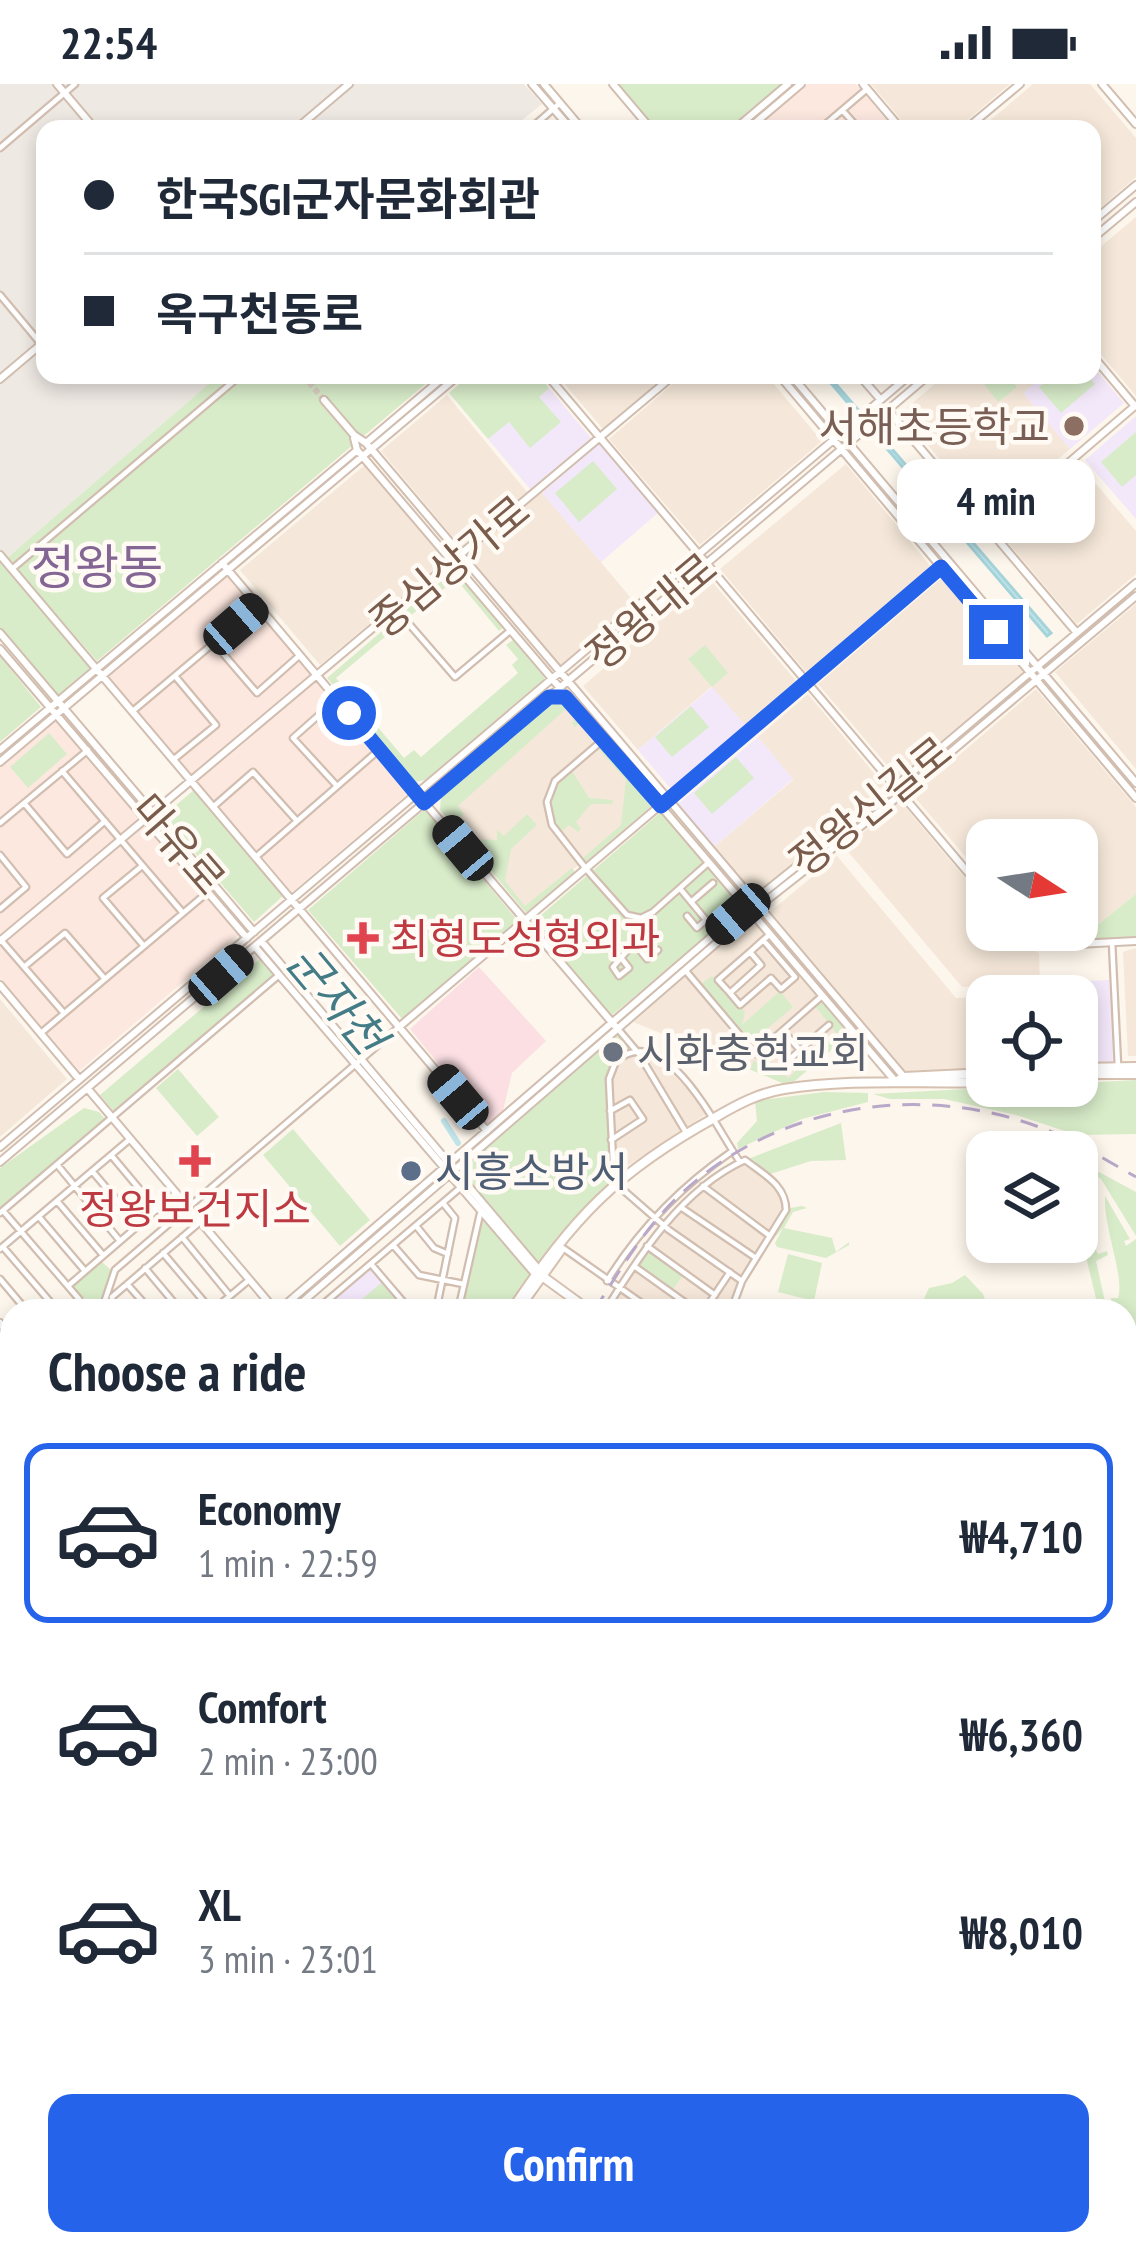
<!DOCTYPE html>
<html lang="en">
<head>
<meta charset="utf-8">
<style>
  :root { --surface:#fff; --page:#f2f2f3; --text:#1f2937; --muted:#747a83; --line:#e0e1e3; --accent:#2563eb }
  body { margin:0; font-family:"PT Sans Narrow","Noto Sans KR",sans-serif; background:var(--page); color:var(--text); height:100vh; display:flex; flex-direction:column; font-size:45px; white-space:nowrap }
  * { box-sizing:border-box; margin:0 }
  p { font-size:39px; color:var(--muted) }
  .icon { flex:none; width:66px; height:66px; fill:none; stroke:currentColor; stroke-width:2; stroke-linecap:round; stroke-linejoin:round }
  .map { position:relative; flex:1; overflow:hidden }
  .sheet { position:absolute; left:0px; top:1215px; width:1137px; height:957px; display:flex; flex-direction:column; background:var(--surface); border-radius:36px 36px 0 0; box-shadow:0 6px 18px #0003 }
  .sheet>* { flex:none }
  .top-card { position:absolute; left:36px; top:36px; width:1065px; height:264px; border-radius:24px; box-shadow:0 6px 18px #0003; display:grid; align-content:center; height:264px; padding:0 48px; background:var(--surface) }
  .needle { width:78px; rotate:102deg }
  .tools { position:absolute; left:966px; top:735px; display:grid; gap:24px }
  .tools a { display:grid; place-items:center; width:132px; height:132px; border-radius:24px; background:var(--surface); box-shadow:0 6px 18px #0003; font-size:60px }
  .end { position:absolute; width:54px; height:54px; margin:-27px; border:15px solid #2563eb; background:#fff; box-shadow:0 0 0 6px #fff }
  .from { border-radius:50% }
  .bubble { position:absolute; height:84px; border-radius:24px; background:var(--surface); box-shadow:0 6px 18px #0003; font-size:39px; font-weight:800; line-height:84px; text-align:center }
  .car { position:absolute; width:36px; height:72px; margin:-36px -18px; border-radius:15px; box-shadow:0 0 9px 3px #0007; background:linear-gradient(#222 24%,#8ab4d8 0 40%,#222 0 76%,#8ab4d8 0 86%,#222 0) }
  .top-card b { display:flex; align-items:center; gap:42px; height:114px; font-size:45px }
  .top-card b+b { border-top:3px solid var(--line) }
  .top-card i { width:30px; height:30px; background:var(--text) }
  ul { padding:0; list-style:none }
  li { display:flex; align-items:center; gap:36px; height:180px; margin:0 24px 18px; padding:0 24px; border:6px solid transparent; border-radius:24px }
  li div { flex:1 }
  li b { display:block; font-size:45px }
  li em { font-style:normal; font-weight:800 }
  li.active { border-color:var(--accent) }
  li>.icon { width:108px; height:108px; stroke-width:1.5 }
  h2 { padding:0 48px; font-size:54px; line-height:144px }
  .cta { display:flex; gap:24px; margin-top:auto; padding:24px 48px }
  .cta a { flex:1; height:138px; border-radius:24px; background:var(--accent); color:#fff; font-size:48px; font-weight:800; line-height:138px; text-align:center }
  .status { display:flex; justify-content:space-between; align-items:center; height:84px; padding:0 60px; background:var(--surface); direction:ltr }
  .status svg { height:33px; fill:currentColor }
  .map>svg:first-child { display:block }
</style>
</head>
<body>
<div class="status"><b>22:54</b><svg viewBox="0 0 49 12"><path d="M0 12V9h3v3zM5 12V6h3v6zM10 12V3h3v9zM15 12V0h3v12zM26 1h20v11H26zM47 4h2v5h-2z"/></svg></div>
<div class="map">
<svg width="1136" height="2171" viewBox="0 0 1136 2171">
  <rect width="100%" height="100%" fill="#fdf6ec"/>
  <path fill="#f5e8da" d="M871,0H1010L957,45H909Z
    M1033,0H1090L1136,54V93L1092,131V45H980Z
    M1136,133V312L1092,260V170Z
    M557,291H666L603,345Z
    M683,291H766L822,357L700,461L609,355Z
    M945,291H1045L1024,309L1070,365L989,434L901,329Z
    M447,311L527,408L461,463L381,367Z
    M366,380L446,476L320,581L240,486Z
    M846,380L932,484L807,589L720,485Z
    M1079,380L1136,447V490L1077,540L999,448Z
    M542,408L636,520L561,585L466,473Z
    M943,493L1023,588L898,694L818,600Z
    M709,494L796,597L745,641L711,603L638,666L583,602Z
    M1136,520V685L1055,588Z
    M1036,605L1136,723V810L1080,855L1037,857L1028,846H1077V756H987V798L913,711Z
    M808,610L884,701L755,811L714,763L793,696L758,653Z
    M562,617L650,722L525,825L444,730Z
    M900,717L987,820V846H1009L1024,863L1039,869L1040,899L962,903L845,764Z
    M837,772L956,914L987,913V985L905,989L770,828Z
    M744,839L758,842L847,946L785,999L633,938Z
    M1136,864V972H1128L1123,868Z
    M0,915L67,995L0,1053Z
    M639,970L659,976L685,993L712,1026L687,1043Z
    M635,972L681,1046L621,1086L616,1077L612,995L616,982L626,973Z
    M744,1077L775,1101L785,1113V1126L741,1195L729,1227H607L633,1183L671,1136L705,1102Z"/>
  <path fill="#fde8e0" d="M808,0H856L894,45H755Z
    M226,491L410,708L292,808L108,592Z
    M56,634L239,850L79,987L0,894V682Z"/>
  <path fill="#efe9e4" d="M0,0H524L542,20L511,45H45V291H219L7,474L0,466Z"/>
  <path fill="#f3e8fa" d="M1092,281L1124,319L1070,365L1023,309L1045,291H1092Z
    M549,304L591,354L530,405L488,355Z
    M1136,332V435L1085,376Z
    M600,359L659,428L601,478L542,409Z
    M712,603L745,641L671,705L638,666Z
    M758,653L793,695L714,763L678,720Z
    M1109,896L1113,978L1077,980V912H1041L1040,899Z
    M371,1184L401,1219L400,1227H321Z
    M190,2160H243L251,2171H193Z"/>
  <path fill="#fbdfe3" d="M479,883L546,957L512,989L502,1031L489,1042L410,945Z"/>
  <path fill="#d8ecc9" d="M616,0H781L728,45H654Z
    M219,291H436L97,577L7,474Z
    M470,291H538L549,304L539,313L561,338L530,364L509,338L488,355L449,309Z
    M977,291H1007L1017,303L998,318Z
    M1053,291H1087L1095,300L1061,329L1039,303Z
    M1136,348V391L1122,403L1101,378Z
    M593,377L617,405L579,438L555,409Z
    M0,471L97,585L58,617L0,549Z
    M456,485L504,543L499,547L456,495L409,533L405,527Z
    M388,542L392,547L336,594L346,606L357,604L365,614L359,621L404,674L414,666L421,673L518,589L512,581L518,575L506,561L513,556L545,594L425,696L415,698L327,594Z
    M705,561L728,589L712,603L688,575Z
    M0,572L41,623L0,658Z
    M552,617L568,619L596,651L581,638L575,643L572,639L576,635L566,625L458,722L464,730L455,738L471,755L497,756V746L504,752L527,730L537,741L511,765L505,797L525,822L572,784L575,788L526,829L440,726L441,712Z
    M691,622L709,643L672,673L655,653Z
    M49,649L67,670L28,704L10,683Z
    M603,659L654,720L586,778L583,774L621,741L626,696L598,664Z
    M736,673L754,694L712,730L694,709Z
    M572,687L589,714L613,716L612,720H591L576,738L581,745L578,748L569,741L561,748C541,726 552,703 572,687Z
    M194,706L284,811L254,838L163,732Z
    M425,725L517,836L515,843L404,937L308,826Z
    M661,728L742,822L611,932L533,838Z
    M1136,810V853L1080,855Z
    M260,875L275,893L115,1029L100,1011Z
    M712,892L745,928L742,941L780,907L793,923L748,961L698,902Z
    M820,916L850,950L789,1002L704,966L713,960L740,971L739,979L751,984L754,976L763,986L782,988L788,994L837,950L814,921Z
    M618,949L633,967C616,971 610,982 607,998L612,1097L539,1183L460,1087Z
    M178,985L219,1033L197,1052L156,1004Z
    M1136,996V1050L1077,1051L1016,1031L944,1015H890L873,1010Z
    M824,1008L868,1009V1018L802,1035L738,1065L737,1059L757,1037L755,1017Z
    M84,1024L99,1028L106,1036L0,1126V1084Z
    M841,1039L846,1076L811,1077L767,1091L748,1075Z
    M293,1045L370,1136L340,1162L263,1071Z
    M1077,1080L1086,1081L1136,1108V1152L1101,1095Z
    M1105,1112L1130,1155L1124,1157L1126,1162L1136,1155V1285L1132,1286L1136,1288V1331L1132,1333L1125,1313V1227H1113L1111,1214H1118C1125,1193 1103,1143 1105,1112Z
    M802,1122L807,1124L793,1128L784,1144L832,1154L836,1168L849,1158V1161L826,1174L777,1163L775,1159L783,1144L771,1158L790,1124Z
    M482,1135L531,1191L507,1227H460Z
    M1082,1156L1093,1161L1098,1170L1107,1167L1108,1171L1096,1177L1107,1227H1099Z
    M647,1165L684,1190L671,1208L637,1183Z
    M788,1170L822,1179L814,1217L778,1208Z
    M101,1177L112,1187L102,1219L90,1227L72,1201Z
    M965,1191L983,1210L989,1227H918L929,1204L952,1199Z
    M381,1199L397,1218L385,1227H348Z"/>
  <path fill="#bfe3e8" stroke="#a5d3da" stroke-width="3" d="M824,291H828L1051,549L1047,552Z"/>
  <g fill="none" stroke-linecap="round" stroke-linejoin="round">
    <path stroke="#bfe3e8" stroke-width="6" d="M444,1037L458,1059"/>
    <path stroke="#dcd0c4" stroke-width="6" stroke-dasharray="6 3" stroke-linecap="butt" d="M303,291L324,316"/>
    <defs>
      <path id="minor" d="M843,27L859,45
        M530,45L560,19
        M820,45L867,5
        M0,64L75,0
        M0,211L41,260
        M12,485L241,291
        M397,526L455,593L511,546
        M214,559L257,609L300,571
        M337,615L293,654L337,702
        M134,626L258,522
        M604,655L555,697L547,718L552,741L587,786L627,831L641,834L653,828L708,779
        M173,676L216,641L175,592
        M62,687L183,829
        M24,719L67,770L105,737
        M213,723L253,688L297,737
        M0,739L88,666
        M0,771L26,803L0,825
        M257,772L380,665
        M142,782L103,814L144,862
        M682,807L706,836L697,844L687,832
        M691,818L713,799
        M637,834L634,859L647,875L658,866
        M0,855L63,928
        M1112,858L1118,982
        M750,868L718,896L730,909L761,881L750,868L770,850
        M622,875L629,884L619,892L613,883L634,859
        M24,883L65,849L105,895
        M685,886L756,970L822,912
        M730,909L740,921L771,894L781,905L795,893L764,857
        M618,945L639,970L687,1050
        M783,947L800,966L829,941
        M41,949L208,808
        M790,975L800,966
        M610,1027L630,1016L643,1035L611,1056
        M111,1071L157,1126
        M740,1078C718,1048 667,934 616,977L609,995L614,1098L669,1146L742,1197
        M59,1083L120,1157
        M92,1087L138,1141
        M703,1102L770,1152
        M57,1117L103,1171
        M682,1124L756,1174
        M0,1129L279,891
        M5,1129L79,1215L64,1227
        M39,1133L85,1187
        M417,1143L434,1164L448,1170
        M182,1153L230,1212
        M393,1161L419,1191L463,1200
        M647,1162L715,1211
        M3,1163L58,1227
        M563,1164L653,1227
        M0,1165L130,1055
        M163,1169L212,1227L249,1196
        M371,1180L405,1220L403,1227
        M634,1182L697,1227
        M145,1184L181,1227
        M0,1195L27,1227
        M607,1197C640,1144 680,1103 731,1068
        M127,1200L151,1227
        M68,1202L176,1109
        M407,1220L436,1227
        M96,1227L104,1219L115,1186L399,943
        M118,1227L112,1220V1213L200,1138
        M254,1227L266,1216
        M315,1227L460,1104
        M436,1227L455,1134L443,1119
        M458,1227L480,1130
        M564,1227L572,1214
        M605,1227C640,1170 682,1105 745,1076C763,1090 786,1101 786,1126L742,1197L731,1227
        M704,1227L730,1188
        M0,1282L12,1272
        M0,1332L12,1322
        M0,1353L12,1367
        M0,1372L9,1364
        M0,1388L12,1402
        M0,1442L12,1432
        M0,1491L12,1481
        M2,1530L12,1542
        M0,1622L12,1636
        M0,1625L12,1615
        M0,1671L12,1686
        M0,1721L12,1736
        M0,1738L12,1728
        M0,1778L12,1768
        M1125,1811L1136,1813
        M0,1817L12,1807
        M0,1818L12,1832
        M0,1855L12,1844
        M0,1893L12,1883
        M0,1962L12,1958
        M877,2166L918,2171
        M347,2171L348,2160
        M804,2171L811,2160"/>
      <path id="tertiary" d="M57,0L95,45
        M532,0L571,45
        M544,0L582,45
        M613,0L651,45
        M863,0L901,45
        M1102,0L1136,40
        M296,45L349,0
        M735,45L788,0
        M748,45L801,0
        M966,45L1020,0
        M1092,138L1136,101
        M1092,155L1136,118
        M1092,271L1134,321
        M547,291L987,811
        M779,291L1136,714
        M791,291L1136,699
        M859,291L880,315
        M0,295L45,257
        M324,316L354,351L366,359L904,993
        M888,326L1077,549
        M354,354L357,366L896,998
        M366,359L446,291
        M990,446L1136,321
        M0,471L487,1047
        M222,479L416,709
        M0,549L254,848
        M0,565L247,854
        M0,666L356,367
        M0,678L459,291
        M425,719L615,942
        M1016,846L1030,860L1038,862L1136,857
        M0,857L674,291
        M262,858L540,1187
        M256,864L536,1191
        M0,901L79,995
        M399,943L948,477
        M88,1005L276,1227
        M0,1063L910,291
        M0,1078L929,291
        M278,1227L746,823L884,712L1136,499
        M292,1227L758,823L889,720L1136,512
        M0,1239L12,1254
        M0,1464L12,1454
        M0,1475L12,1465
        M0,1531L12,1521
        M0,1575L12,1589
        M0,1920L12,1934
        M188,2160L190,2171
        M774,2160L783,2171
        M946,2160L948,2171
        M88,2171L93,2160
        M846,2171L847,2160"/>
      <path id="secondary" d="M1077,984L1136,983
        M1077,990H1136
        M896,998L904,993L987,989
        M542,1192L590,1227
        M511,1227C574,1133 616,1088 716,1033C738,1020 759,1009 784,1005C850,994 920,1000 987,998
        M517,1227L560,1167
        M1125,1688L1136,1705
        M0,1983L12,1979"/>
    </defs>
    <use href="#minor" stroke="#d1beb0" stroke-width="9"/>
    <use href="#tertiary" stroke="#d1beb0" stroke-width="10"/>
    <use href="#secondary" stroke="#d6c0b0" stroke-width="12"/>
    <use href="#minor" stroke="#fff" stroke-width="4.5"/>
    <use href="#tertiary" stroke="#fff" stroke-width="6"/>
    <use href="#secondary" stroke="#fff" stroke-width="8"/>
    <path stroke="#b9a8c9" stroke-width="3" stroke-dasharray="18 12" stroke-linecap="butt" d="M594,1227C620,1186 645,1143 681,1110C776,1021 918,998 1039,1043C1073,1055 1104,1075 1136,1093
      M0,2061L12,2055"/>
  </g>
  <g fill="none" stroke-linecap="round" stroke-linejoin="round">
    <path stroke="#2563eb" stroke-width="15" d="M349,629L424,719L549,613H565L661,722L941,483L996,548"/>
  </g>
  <circle fill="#8d6e63" stroke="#fffaf3" stroke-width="4.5" cx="1074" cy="342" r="12"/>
  <g fill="#e0444e" stroke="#fffaf3" stroke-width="4.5">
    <path d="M357 836h12v12h12v12h-12v12h-12v-12h-12v-12h12z"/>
    <path d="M189 1059h12v12h12v12h-12v12h-12v-12h-12v-12h12z"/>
  </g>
  <circle fill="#6b7280" stroke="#fffaf3" stroke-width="4.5" cx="613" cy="968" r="12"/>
  <circle fill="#5c6f8a" stroke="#fffaf3" stroke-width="4.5" cx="411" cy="1087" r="12"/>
  <g text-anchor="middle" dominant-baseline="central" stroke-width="9" stroke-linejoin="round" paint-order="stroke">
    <g font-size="42" fill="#785e54" stroke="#fffaf3" text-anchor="end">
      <text x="1050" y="342">서해초등학교</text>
    </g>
    <g font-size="42" fill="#7a5c4d" stroke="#fffaf3">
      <text transform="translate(449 482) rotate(-40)">중심상가로</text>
      <text transform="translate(651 527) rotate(-40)">정왕대로</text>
      <text transform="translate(870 722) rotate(-39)">정왕신길로</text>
      <text transform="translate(179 760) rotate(49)">마유로</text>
    </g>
    <g font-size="42" fill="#be3a42" stroke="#fffaf3" text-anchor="start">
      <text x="390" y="854">최형도성형외과</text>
      <text x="195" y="1124" text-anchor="middle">정왕보건지소</text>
    </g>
    <g font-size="42" fill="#5b616d" stroke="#fffaf3" text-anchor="start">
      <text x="637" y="968">시화충현교회</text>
    </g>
    <g font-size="42" fill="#4e5e75" stroke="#fffaf3" text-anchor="start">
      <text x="435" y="1087">시흥소방서</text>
    </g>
    <g font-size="45" font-style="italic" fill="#437c86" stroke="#fffaf3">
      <text transform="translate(337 915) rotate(50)">군자천</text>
    </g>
    <g font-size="48" fill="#846695" stroke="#fffaf3">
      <text x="97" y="482">정왕동</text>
    </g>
  </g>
</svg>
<div class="tools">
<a><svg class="needle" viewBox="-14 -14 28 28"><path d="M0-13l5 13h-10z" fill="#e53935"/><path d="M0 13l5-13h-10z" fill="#747a83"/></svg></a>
<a><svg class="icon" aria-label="locate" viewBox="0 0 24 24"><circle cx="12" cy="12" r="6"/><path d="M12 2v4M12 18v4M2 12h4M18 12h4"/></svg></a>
<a><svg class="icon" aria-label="layers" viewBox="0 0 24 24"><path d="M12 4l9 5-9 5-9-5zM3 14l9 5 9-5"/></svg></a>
</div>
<i class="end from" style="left:349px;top:629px"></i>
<i class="end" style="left:996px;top:548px"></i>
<div class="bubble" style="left:897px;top:375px;width:198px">4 min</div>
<i class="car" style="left:236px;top:540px;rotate:49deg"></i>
<i class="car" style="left:463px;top:764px;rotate:320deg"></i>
<i class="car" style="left:738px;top:830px;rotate:229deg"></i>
<i class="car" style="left:221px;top:891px;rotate:49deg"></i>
<i class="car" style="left:458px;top:1013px;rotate:320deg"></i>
<div class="top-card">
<b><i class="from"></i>한국SGI군자문화회관</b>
<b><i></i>옥구천동로</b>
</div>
<section class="sheet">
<h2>Choose a ride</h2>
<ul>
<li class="active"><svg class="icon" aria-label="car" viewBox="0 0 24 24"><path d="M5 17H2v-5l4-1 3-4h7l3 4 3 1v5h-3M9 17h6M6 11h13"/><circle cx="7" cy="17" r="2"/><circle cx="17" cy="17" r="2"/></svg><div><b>Economy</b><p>1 min · 22:59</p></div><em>₩4,710</em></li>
<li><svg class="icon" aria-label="car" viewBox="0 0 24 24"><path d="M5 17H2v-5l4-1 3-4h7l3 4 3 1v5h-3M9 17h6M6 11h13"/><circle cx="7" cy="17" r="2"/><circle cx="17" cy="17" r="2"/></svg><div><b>Comfort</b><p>2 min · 23:00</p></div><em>₩6,360</em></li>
<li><svg class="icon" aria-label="car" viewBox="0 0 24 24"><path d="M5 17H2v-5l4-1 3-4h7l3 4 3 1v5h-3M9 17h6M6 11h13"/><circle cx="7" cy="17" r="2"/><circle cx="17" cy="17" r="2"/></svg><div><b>XL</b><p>3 min · 23:01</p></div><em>₩8,010</em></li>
</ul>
<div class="cta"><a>Confirm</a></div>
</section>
</div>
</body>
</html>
